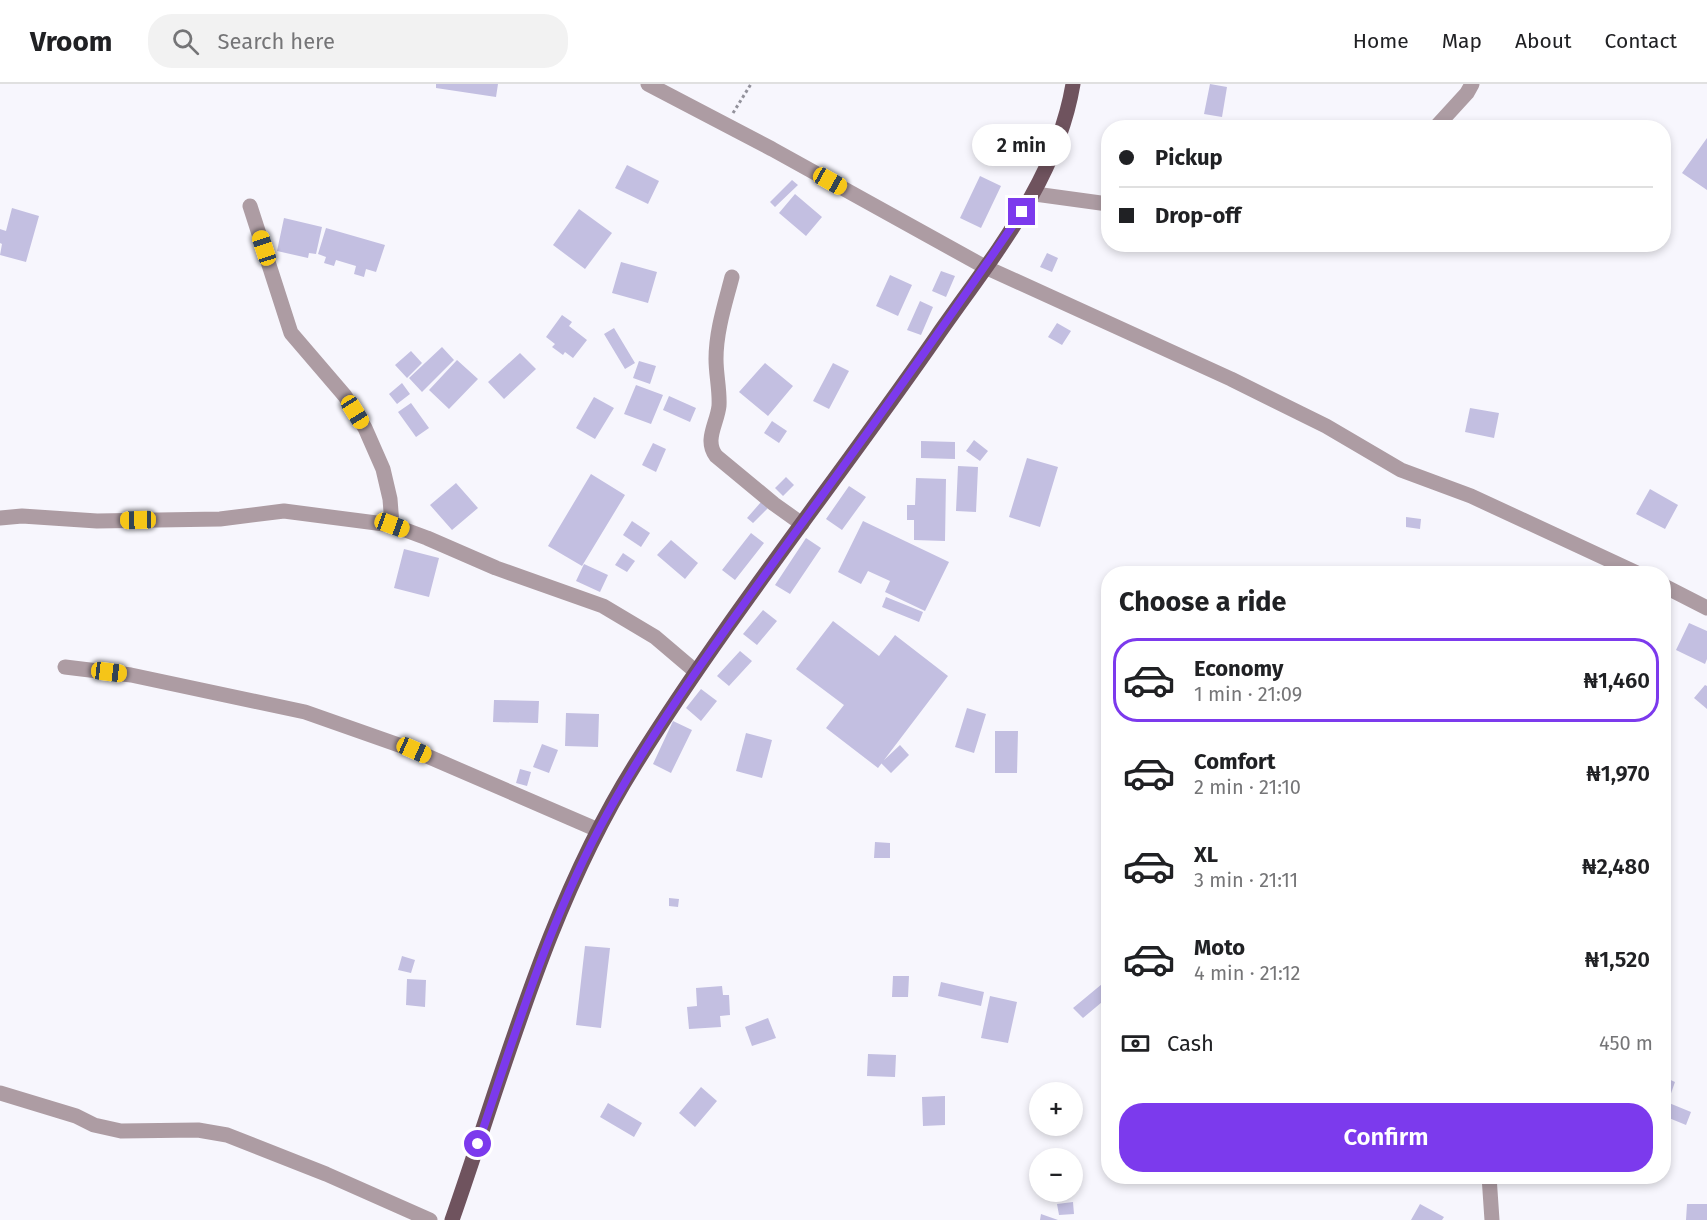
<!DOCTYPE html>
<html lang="en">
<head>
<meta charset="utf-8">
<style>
  :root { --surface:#fff; --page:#f2f2f2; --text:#202124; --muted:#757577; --line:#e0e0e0; --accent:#7c3aed }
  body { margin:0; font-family:"Fira Sans",sans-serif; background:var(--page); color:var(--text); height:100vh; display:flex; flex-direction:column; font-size:22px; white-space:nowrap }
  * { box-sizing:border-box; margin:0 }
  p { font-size:20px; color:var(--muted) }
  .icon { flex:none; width:33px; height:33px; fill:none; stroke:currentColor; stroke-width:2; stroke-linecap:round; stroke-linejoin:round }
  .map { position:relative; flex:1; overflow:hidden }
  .drawer { position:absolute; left:1101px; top:482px; width:570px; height:618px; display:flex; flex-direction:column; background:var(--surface); border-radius:24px; box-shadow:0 3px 9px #0003 }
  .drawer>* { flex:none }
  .hud { position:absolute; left:1101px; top:36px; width:570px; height:132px; border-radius:24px; box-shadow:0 3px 9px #0003; display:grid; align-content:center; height:132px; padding:0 18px; background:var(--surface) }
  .controls { position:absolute; left:1029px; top:998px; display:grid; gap:12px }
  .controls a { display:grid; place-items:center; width:54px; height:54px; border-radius:50%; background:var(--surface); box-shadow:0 3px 9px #0003; font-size:30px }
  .end { position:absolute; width:27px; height:27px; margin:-14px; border:8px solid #7c3aed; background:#fff; box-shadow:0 0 0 3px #fff }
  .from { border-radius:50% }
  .bubble { position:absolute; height:42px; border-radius:21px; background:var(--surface); box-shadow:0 3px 9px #0003; font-size:20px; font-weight:600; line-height:42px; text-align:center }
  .car { position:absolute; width:18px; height:36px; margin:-18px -9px; border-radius:8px; box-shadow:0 0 4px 2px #0007; background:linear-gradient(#f5c518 24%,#345 0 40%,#f5c518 0 76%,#345 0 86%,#f5c518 0) }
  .hud b { display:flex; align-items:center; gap:21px; height:57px; font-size:22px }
  .hud b+b { border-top:2px solid var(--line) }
  .hud i { width:15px; height:15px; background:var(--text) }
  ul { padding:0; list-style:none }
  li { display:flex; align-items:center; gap:18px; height:84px; margin:0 12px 9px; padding:0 6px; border:3px solid transparent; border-radius:24px }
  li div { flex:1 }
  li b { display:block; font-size:22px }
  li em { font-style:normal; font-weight:600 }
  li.current { border-color:var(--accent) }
  li>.icon { width:54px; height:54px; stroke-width:1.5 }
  h2 { padding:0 18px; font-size:27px; line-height:72px }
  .pay { display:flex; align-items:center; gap:15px; height:66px; padding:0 18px; font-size:22px }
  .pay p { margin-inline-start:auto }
  .action { display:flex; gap:12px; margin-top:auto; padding:12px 18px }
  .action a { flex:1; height:69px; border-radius:24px; background:var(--accent); color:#fff; font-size:24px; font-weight:600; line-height:69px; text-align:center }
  header { display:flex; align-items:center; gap:36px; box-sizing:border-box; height:84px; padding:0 30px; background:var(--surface); border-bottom:2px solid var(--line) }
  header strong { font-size:28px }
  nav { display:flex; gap:33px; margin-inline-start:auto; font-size:21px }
  .search { width:420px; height:54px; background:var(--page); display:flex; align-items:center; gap:15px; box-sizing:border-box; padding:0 21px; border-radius:24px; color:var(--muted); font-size:22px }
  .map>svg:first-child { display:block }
</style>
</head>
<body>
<header>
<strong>Vroom</strong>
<div class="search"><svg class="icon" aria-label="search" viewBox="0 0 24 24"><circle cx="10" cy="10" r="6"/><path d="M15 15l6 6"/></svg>Search here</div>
<nav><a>Home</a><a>Map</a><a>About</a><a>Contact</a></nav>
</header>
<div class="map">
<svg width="1707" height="1136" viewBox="0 0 1707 1136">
  <rect width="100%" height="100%" fill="#f7f6fd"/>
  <path fill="#c3bfe1" d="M436,0H498L496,13L436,4Z
    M1210,0L1227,3L1222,33L1204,30Z
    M1707,54V106L1682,89Z
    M1011,65L1026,71L1022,80L1007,74Z
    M627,81L659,97L648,120L615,104Z
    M980,92L1001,102L981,144L960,134Z
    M792,96L798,101L775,123L770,118Z
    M795,110L822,133L806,152L779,129Z
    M12,124L39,132L26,178L0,171L2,160L0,159V145L6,147Z
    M579,125L612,149L585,185L553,161Z
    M284,134L322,143L316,170L309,169L308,174L277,167Z
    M326,144L385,161L376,188L366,185L364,193L354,190L356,182L336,176L334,182L324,179L326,173L318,170Z
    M1047,169L1058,174L1052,188L1040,183Z
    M621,178L657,188L648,219L612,209Z
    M941,187L955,192L946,213L932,207Z
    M890,191L912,201L898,232L876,222Z
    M920,217L933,223L921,251L907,246Z
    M562,231L572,238L569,242L587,256L573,274L565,268L563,271L552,263L555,260L546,253Z
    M1057,239L1071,247L1062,261L1048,253Z
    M614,244L635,279L625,285L604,250Z
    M442,263L454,276L422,308L409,294Z
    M411,267L422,279L407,294L395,281Z
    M520,269L536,285L504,315L488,298Z
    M457,276L478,295L449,325L429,306Z
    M639,277L656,282L650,300L633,294Z
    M765,279L793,302L768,332L739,308Z
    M833,279L849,287L829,325L813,317Z
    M402,299L410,310L397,320L389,310Z
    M636,301L663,311L651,340L624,330Z
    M669,312L696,324L690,338L663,326Z
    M594,313L614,324L595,355L576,344Z
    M411,319L429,344L416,353L398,328Z
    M1470,324L1499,329L1494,354L1465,348Z
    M772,337L787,347L779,359L764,349Z
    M974,356L988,367L980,377L966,367Z
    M921,357L955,358V375L921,374Z
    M653,359L666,365L656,388L642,381Z
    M1027,374L1058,383L1040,443L1009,433Z
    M958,382L978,383L976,428L956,427Z
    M591,390L625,411L582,482L548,462Z
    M786,393L794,401L783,412L775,404Z
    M916,394L946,395L945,457L914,456V436H907V421H915Z
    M456,399L478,424L452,446L430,421Z
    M849,402L866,413L842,446L826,435Z
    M1650,405L1678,421L1665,445L1636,430Z
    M761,418L768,424L753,439L747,434Z
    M1406,433L1421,435L1420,445L1406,443Z
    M632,437L650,449L641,463L623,451Z
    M863,437L949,478L925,527L885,508L890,497L868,487L861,500L838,488Z
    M751,449L764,459L735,496L722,486Z
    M806,454L821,464L790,510L775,501Z
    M671,456L698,479L685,495L657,471Z
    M404,465L439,474L429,513L394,504Z
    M623,469L635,477L627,488L615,481Z
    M584,480L608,491L600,508L576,497Z
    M886,513L923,528L919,538L882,523Z
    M763,526L777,537L757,561L743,550Z
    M833,537L879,572L895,551L948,592L878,684L826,644L844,621L796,585Z
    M1689,539L1707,547V575L1705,580L1676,566Z
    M740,567L752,577L729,602L717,592Z
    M1705,601L1707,602V625L1694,614Z
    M701,605L717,617L701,637L686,624Z
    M494,616L539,617L538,639L493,638Z
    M967,624L986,630L974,669L955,663Z
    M566,629L599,630L598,663L565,662Z
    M673,637L692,646L671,689L653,680Z
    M995,647H1018L1017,689H995Z
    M746,649L772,656L762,694L736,687Z
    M542,660L558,666L549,689L533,683Z
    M900,661L909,671L891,689L881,679Z
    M520,685L531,688L527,702L516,699Z
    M875,758L890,759V774H874Z
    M669,814L679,815L678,823L669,822Z
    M585,862L610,864L601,944L576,941Z
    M402,872L415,876L411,889L398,886Z
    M893,892H909L908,913H892Z
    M407,895L426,896L425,923L406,921Z
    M941,898L984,908L981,922L938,912Z
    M1102,900L1108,908V913L1083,934L1073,924Z
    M722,902L723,911H729L730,931L720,932L721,943L689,945L687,923L697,922L696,904Z
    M990,912L1017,918L1008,959L981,954Z
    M768,934L776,954L752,962L745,943Z
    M868,970L896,971L895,993L867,992Z
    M1664,993L1675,998L1668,1018L1664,1016Z
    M701,1003L717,1017L695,1043L679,1029Z
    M945,1012V1041L923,1042L922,1013Z
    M608,1019L642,1039L634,1053L600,1033Z
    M1669,1019L1691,1028L1686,1041L1664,1032Z
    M1073,1118L1074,1130L1059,1131L1057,1120Z
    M1420,1120L1444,1133L1442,1136H1411Z
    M1687,1120H1707V1136H1686Z
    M1041,1130L1058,1136H1040Z"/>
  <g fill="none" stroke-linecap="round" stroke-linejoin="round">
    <path stroke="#92919b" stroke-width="3" stroke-dasharray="3 3" stroke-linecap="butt" d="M733,29L751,0"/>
    <path stroke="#ad9ca3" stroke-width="15" d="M648,0L772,65L985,183L1231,295L1326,342L1401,386L1471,412L1637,489
      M1435,44L1467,9L1472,0
      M1035,110L1108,120
      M250,122L291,249L345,312L365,344L383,385L390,415L392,441
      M732,193C725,220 716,247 716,275C716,291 720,307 719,322C717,340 704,356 716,372L774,420L802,440
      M0,434L22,432L97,437L220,435L284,427L392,441L427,454L496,484L603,522L655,553L695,587
      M1664,502L1707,524
      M65,583L131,591L305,628L413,666L598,746
      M0,1009L76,1032L94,1041L121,1047L198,1046L227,1051L326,1090L430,1136
      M1489,1092L1492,1136"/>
    <path stroke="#6f535e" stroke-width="15" d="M452,1136C506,982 548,820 635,681C728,532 838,395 937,252C992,173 1057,96 1073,0"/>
  </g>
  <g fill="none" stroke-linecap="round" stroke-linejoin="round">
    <path stroke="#7c3aed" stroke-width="8" d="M478,1060C514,953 547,844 599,745C654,641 724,548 792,453C870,346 947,238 1022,128"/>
  </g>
</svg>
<div class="controls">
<a>+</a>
<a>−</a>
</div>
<i class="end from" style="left:478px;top:1060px"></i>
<i class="end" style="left:1022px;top:128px"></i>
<div class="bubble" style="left:972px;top:40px;width:99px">2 min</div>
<i class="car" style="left:830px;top:97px;rotate:119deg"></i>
<i class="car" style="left:264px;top:164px;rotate:342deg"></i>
<i class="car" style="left:355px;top:328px;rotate:148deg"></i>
<i class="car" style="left:138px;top:436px;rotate:269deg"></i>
<i class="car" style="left:392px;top:441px;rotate:110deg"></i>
<i class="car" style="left:109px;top:588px;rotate:97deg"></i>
<i class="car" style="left:414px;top:666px;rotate:114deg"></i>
<div class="hud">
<b><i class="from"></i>Pickup</b>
<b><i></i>Drop-off</b>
</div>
<section class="drawer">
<h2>Choose a ride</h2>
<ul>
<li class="current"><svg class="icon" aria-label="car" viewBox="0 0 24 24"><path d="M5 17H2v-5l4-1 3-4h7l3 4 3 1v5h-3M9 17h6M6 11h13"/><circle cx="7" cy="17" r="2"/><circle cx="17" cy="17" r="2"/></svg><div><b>Economy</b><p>1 min · 21:09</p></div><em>₦1,460</em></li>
<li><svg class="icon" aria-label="car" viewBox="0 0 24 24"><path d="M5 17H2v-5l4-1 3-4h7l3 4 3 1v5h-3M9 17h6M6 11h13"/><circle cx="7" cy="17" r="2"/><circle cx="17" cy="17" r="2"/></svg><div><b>Comfort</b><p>2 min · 21:10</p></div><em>₦1,970</em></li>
<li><svg class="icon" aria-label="car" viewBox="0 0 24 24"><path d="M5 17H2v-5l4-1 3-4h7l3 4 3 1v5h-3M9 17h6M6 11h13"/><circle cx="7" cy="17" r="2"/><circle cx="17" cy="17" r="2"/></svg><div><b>XL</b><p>3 min · 21:11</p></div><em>₦2,480</em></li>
<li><svg class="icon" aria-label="car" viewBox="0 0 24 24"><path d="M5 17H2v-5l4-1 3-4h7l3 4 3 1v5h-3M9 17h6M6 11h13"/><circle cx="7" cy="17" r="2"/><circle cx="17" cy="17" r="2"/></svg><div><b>Moto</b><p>4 min · 21:12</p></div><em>₦1,520</em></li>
</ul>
<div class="pay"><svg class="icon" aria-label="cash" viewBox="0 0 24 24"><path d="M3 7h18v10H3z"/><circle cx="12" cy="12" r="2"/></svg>Cash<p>450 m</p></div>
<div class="action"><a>Confirm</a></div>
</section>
</div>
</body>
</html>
